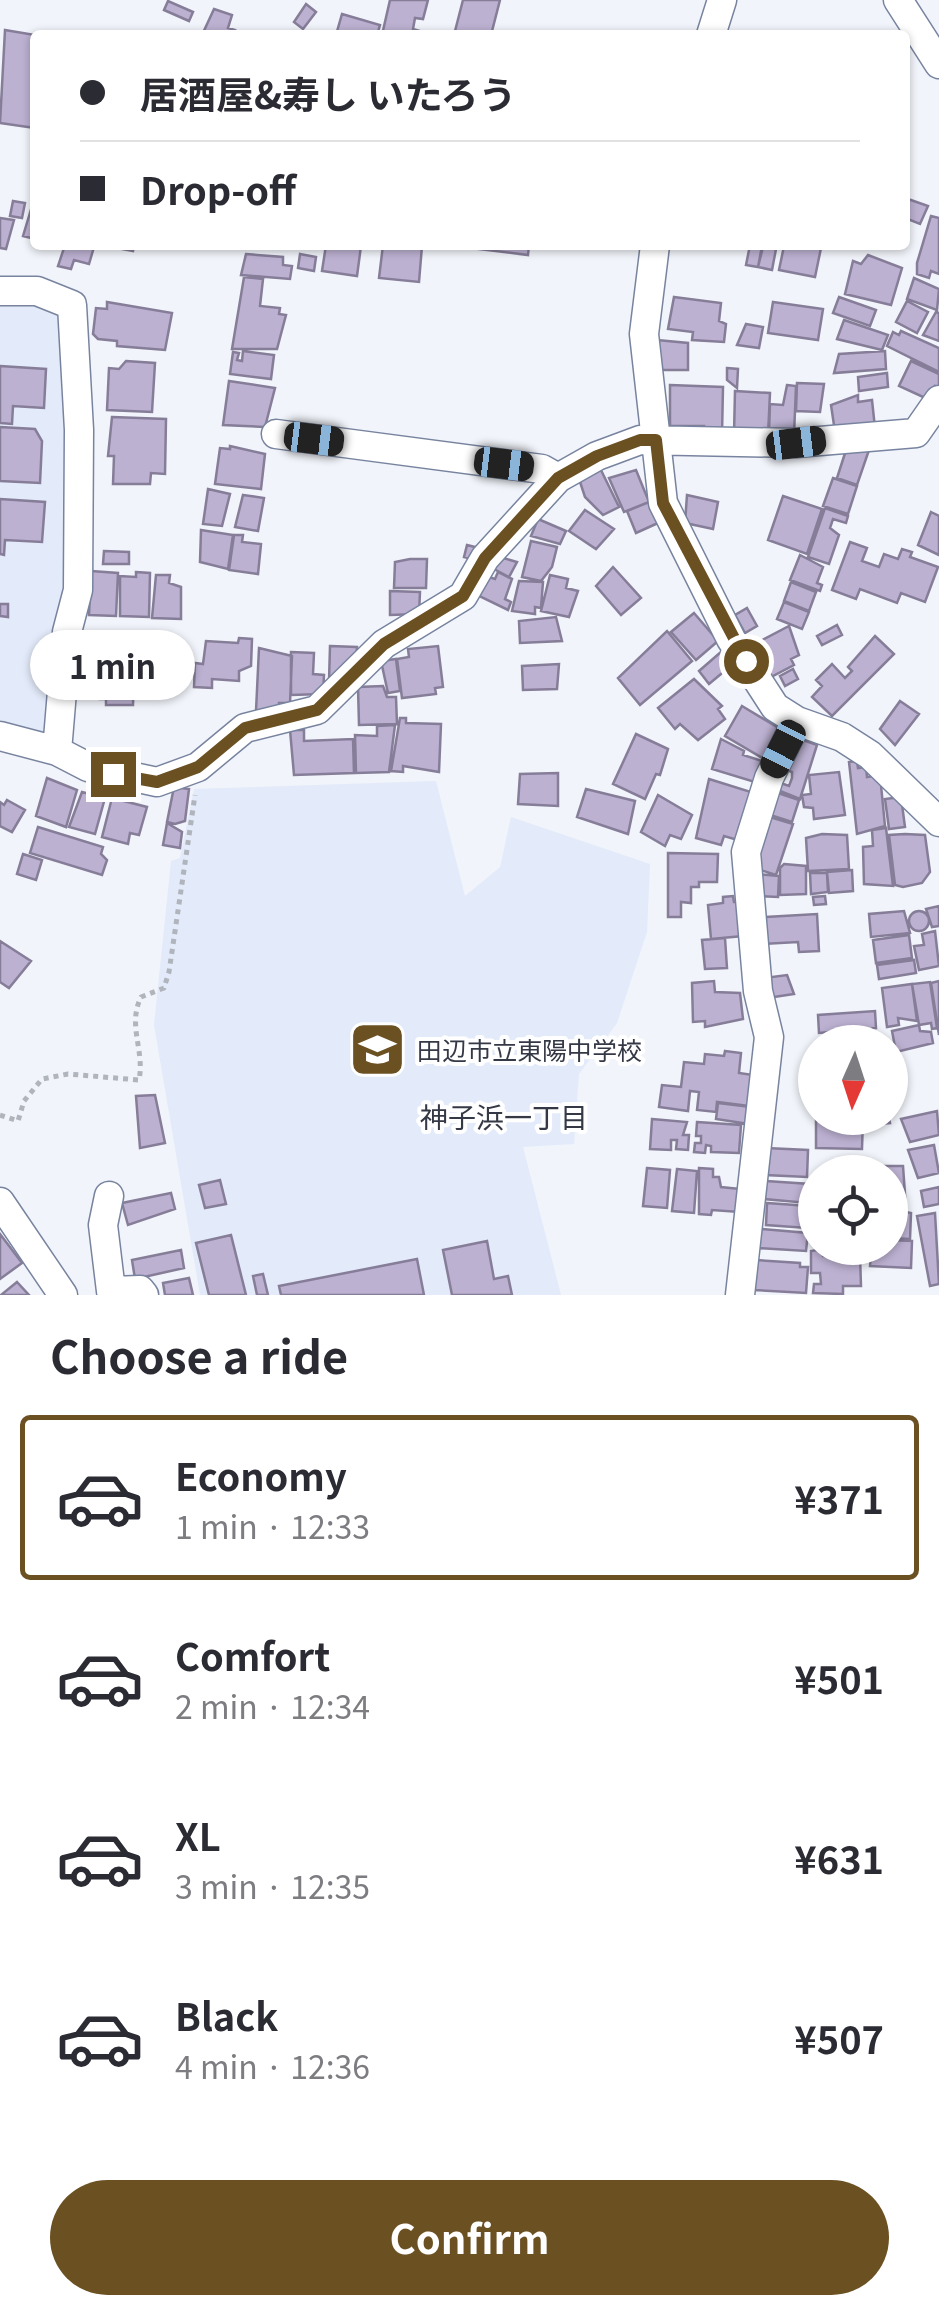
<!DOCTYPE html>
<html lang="en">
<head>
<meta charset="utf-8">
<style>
  :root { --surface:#fff; --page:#f7f7f7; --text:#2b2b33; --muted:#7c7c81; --line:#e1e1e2; --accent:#6b5022 }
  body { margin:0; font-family:Georgia,"Noto Sans JP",serif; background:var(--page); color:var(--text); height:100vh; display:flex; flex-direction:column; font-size:38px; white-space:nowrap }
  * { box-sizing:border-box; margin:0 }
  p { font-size:32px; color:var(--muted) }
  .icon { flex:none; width:55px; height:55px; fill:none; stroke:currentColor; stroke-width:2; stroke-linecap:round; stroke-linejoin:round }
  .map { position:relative; height:1295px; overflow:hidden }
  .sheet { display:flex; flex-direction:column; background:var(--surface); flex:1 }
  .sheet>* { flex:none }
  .guide { position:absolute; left:30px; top:30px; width:880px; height:220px; border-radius:10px; box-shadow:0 2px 8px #0004; display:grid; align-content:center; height:220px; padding:0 50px; background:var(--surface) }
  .needle { width:65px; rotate:183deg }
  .tools { position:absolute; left:798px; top:1025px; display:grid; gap:20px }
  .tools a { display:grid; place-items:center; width:110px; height:110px; border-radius:50%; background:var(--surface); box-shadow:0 2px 8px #0004; font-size:50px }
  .end { position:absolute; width:45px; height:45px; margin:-22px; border:12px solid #6b5022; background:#fff; box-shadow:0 0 0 5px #fff }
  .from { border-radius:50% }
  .bubble { position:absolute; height:70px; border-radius:35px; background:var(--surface); box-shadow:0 2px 8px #0004; font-size:32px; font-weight:700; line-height:70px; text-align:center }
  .car { position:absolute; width:30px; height:60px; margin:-30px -15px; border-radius:12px; box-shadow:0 0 8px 2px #0007; background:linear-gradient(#222 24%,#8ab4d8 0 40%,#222 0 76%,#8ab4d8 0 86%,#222 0) }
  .guide b { display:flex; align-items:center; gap:35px; height:95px; font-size:38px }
  .guide b+b { border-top:2px solid var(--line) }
  .guide i { width:25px; height:25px; background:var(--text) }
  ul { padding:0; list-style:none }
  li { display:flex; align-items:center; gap:30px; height:165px; margin:0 20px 15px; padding:0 30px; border:5px solid transparent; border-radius:10px }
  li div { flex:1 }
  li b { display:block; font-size:38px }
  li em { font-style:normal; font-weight:700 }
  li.on { border-color:var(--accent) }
  li>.icon { width:90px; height:90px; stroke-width:1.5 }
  h2 { padding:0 50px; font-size:45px; line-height:120px }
  .cta { display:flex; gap:20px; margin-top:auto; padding:20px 50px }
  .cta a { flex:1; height:115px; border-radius:60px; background:var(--accent); color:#fff; font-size:40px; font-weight:700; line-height:115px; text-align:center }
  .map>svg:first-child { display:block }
</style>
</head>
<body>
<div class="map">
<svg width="939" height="1295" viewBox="0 0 939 1295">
  <rect width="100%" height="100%" fill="#f1f4fa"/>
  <path fill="#e3eaf9" d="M0,291L72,305L66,594L55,620L53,739L0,720Z
    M436,781L465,896L500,867L511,817L650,864L647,932L617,1023L579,1074L574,1144L523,1147L561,1295H200L154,1025L171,861L180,858L194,789Z"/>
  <path fill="#bcb1d1" stroke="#867d99" stroke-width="2.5" d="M390,0H428L423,19L415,18L413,29L420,31L419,35H382Z
    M463,0H500L491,35H454Z
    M168,1L193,12L189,21L164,10Z
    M306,4L316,12L303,29L294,22Z
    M214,9L232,15L228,28L235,30L233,35H202Z
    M342,14L380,25L377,35H336Z
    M5,30L35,35V128L0,123Z
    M908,199L928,206L920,224L905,218Z
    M13,201L25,203L22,218L10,216Z
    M32,206L35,207V239L23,236Z
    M931,216L939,218V274L931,271L929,278L917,274V263Z
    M0,218L14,220L6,249L0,248Z
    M65,245L94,247L89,264L74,260L71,269L58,266Z
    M101,245H134L133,251Z
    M326,245L361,246L357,276L322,271Z
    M383,245L422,246L419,282L379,278Z
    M478,245H529L528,255L478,249Z
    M750,245L762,246L758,267L746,265Z
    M797,245L821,248L815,277L779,270L784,246Z
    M763,247L776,249L772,270L758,267Z
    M246,254L283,257V265L292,266L290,279L241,275Z
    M300,254L316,257L314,271L298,268Z
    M868,255L902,268L891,305L845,294L853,261L861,264Z
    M244,277L263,279L260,306L280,308L279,314L286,315L277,349H232Z
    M914,278L939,289L937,310L907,299Z
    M674,297L721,303L719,321L726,324L724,342L692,340L693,332L668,329Z
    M839,297L876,310L870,326L833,313Z
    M907,301L928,312L917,333L896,322Z
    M107,302L172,313L165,350L117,346V341L98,339L93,334L96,308L107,309Z
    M773,302L823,309L818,340L768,333Z
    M936,312L939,313V341L923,335Z
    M844,320L888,335L882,350L837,339Z
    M746,324L763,327L759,348L737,345Z
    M901,331L939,348V372L887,346L893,332L899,335Z
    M657,340L688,343V370H657Z
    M243,351L274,355L271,379L230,374L233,352L239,353L237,360L242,361Z
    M885,351L886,369L834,373L839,354Z
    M126,361L155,363L152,412L107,410L109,368L119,369Z
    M911,361L939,374V388L935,386L931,394L934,402L899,386Z
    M0,366L46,369L44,408L13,406L12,424L0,423Z
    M727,368L738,369L737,388L727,380Z
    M887,373L888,387L859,391L858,377Z
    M229,381L275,388L265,427L223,425Z
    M797,383L824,384L820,412L796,411Z
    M670,385L723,387L722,435H704V426H670Z
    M787,385L796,386L794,435L769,433L770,404L783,405Z
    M735,391L770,393L768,435L734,434Z
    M858,395V402L872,400L875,428L835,432L831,405Z
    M112,417L166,419L165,474L151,473L150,484H113L114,456H108Z
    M0,427L35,429L42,441L40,483L0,481Z
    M230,446L265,454L261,489L215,484L220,448L230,449Z
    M847,447L869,450L857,485L837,478Z
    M599,466L619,507L603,515L585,497L578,476Z
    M636,470L649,502L624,512L609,478Z
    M833,478L857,486L848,514L823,506Z
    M208,489L230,494L222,526L203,524Z
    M243,495L264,498L258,531L235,527Z
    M687,495L718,502L713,529L685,523Z
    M783,496L822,509L807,554L768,540Z
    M0,499L45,502L42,542L5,540L4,555L0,554Z
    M649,502L658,523L636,533L627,511Z
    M825,508L848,516L846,523L833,519L830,528L839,535L829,564L808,557Z
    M585,510L614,529L596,549L569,531Z
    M931,512L939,516V555L918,545Z
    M538,519L566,531L560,544L531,536Z
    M201,530L233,535L228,569L200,562Z
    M234,535H243L242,542L261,544L258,574L229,570Z
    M531,541L557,547L552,567L541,581L522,577Z
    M850,542L867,548L862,561L879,567L884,554L898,559L902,549L912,552L910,557L938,567L925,602L901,593L897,603L860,589L856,599L832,590Z
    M467,545L479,548L477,560L464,557Z
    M104,551L129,552V564H103Z
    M800,555L823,567L817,583L822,585L820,591L790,580Z
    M500,557L517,562L509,577L494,569Z
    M410,559H427L426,588H394L395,562Z
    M613,567L641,598L621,615L596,586Z
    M91,571L118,573L116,616L89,615Z
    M136,572L150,573L149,617L120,616V576L136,577Z
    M498,572L512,579L505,599L511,602L508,610L477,595L486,576L495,579Z
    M156,575H170L169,583L181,587V619L152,618Z
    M550,575L568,579L566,588L578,591L569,617L541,611Z
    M519,581L543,582L541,608L535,607V614L512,611Z
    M791,582L816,592L809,611L784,601Z
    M390,591L420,592L419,614L390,615Z
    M784,602L809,612L802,629L777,619Z
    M0,604H8V617L0,616Z
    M747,608L757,626L745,633L735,615Z
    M694,613L718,641L696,660L671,632Z
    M556,617L562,641L520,643L519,621Z
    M837,625L842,635L822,645L817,636Z
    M789,626L799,655L791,659L794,665L769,678L751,646Z
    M667,631L692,661L640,705L618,678Z
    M89,634L106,635V642L135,643L133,705H106V699H100L101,683L87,682Z
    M875,636L894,654L832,716L812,697L822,686L816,680L832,664L845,678L852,671L848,667Z
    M239,638L252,639L251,666L239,671V681L212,679V688L194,687L195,663L203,664L206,641L238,643Z
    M330,646L357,647L356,661L329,681Z
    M438,646L443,687L435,688L436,694L402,698L397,659L409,657L408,649Z
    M259,648L292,656L290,703H279V712L256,711Z
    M722,651L733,664L709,684L699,671Z
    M291,652L314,653L313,674L324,675L323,694L291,695Z
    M396,659L400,691L388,693L381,661Z
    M559,664L557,689L523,690L522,666Z
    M793,669L798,679L785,686L780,676Z
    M694,679L722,706L718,709L725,719L698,740L680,724L675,729L658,708Z
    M383,686L387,697H396L397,724L359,725L358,687Z
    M900,701L919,714L895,745L880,729Z
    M742,706L782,730L764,759L725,736Z
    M400,718H406V723L441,724L439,772L403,766V772L391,771Z
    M395,725L389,772L356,773L355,735L377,736V726Z
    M290,730H304V741L353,739L354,773L294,775Z
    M636,734L668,749L660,775L656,774L645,799L613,784Z
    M795,737L817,745L800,799L775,789L778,782L789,786L792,778V772L782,768Z
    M721,739L744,751L743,755L765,762L758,783L712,769Z
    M857,761L858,768L866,767L867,777L880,775L885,826L857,834L849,762Z
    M839,772L845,815L814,819L813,808L804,807L802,795L811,794L809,775Z
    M558,773V806L518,804L520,774Z
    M47,778L77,790L66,827L36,816Z
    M709,779L751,792L741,841L724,836L721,845L696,838Z
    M174,787L189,789L185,821L175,824L167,822Z
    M586,789L635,801L628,834L577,817Z
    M82,792L105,798L95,834L69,827Z
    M775,792L799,800L792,822L767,814Z
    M658,795L692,815L681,839L670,835L665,846L641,832Z
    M901,797L905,827L889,829L885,799Z
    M112,798L147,807L139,835L130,833L128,844L102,837Z
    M7,800L25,810L12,832L0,826V802L4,805Z
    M770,817L793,824L776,875L754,868Z
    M167,823L182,832L180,848L163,845Z
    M38,827L103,847L101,854L107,860L102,875L30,853Z
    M886,828L893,886L864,884L863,847L873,846L872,830Z
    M822,834L847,835L849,869L808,871L806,838Z
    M905,834L925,835L930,872L922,883L903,887L895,885L889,835Z
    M668,853L718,854L717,882H699V887H691V903L681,902V917H668Z
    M23,854L42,860L36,880L17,874Z
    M784,864L806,866V894L780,895V868Z
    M852,870L853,891L829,893L827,872Z
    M810,873H827L828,892L811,894Z
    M757,874L779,876L778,897L757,896Z
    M733,896L734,902H740L743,936L711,939L708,905L723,903V897Z
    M825,896L826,904L814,905L813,897Z
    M939,906V926L932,927L926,909Z
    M904,911L910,933L871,937L869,914Z
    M909 921a10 10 0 1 1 20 0a10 10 0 1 1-20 0Z
    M817,914L819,951L799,952L798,942L761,944L766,917Z
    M935,931L939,966L919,970L914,946L924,945L922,934Z
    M909,935L912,958L876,963L873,940Z
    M725,938L727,968L705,969L702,940Z
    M0,941L31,961L9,988L0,982Z
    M914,960L916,973L879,979L877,965Z
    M787,975L794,994L767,998L764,978Z
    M714,981L715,992L740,993L743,1019L705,1027V1021L693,1022L692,983Z
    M939,981V1035L931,983Z
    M930,982L937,1028L932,1029L931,1023L919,1025L912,984Z
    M912,984L917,1021L898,1018L899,1025L887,1027L882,988Z
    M875,1011L876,1028L819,1033L818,1015Z
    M919,1025L920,1031L931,1032L933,1043L896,1052L892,1031Z
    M725,1051L741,1053L739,1073L753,1075L749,1106L717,1102L716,1112L697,1110L699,1092L690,1091L688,1111L659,1107L662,1085L681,1087L684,1062L704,1064L705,1054L724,1056Z
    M155,1095L165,1143L140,1148L136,1096Z
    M718,1103L751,1107L749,1124L716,1119Z
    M937,1111L939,1135L910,1142L901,1119Z
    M816,1118H863L862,1149L816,1148Z
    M864,1118H889L890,1123L864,1125Z
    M652,1119L687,1122L683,1135H689L688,1150L676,1149L677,1140H671V1150L650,1149Z
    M697,1122L741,1125L739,1153L711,1152V1146L706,1145L705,1153L694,1152L695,1143H701V1136H696Z
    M934,1145L939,1173L918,1178L908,1150Z
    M766,1148L808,1150L807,1177L765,1175Z
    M873,1166H903L906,1208H890V1172H873Z
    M647,1168L670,1170L667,1208L643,1206Z
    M699,1168L713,1169V1177H719L721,1187L741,1189L739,1212L712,1210L711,1215L699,1214Z
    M677,1169L697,1171L694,1213L672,1211Z
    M220,1180L226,1204L205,1208L199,1185Z
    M766,1181L810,1184L808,1203L764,1199Z
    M939,1187V1204L924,1207L921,1191Z
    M171,1193L175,1209L128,1225L122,1203Z
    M767,1203L809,1206L807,1228L766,1225Z
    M811,1207H815V1239H811Z
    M890,1209L911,1213L910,1239L890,1238Z
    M935,1213L939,1284L930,1286L917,1216Z
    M761,1229L808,1233L806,1251L758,1248Z
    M0,1234L22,1263L0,1279Z
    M231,1235L246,1295H209L196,1243Z
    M890,1240L912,1241L911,1268L870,1266L871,1254H877V1248H890Z
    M487,1241L494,1279L508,1276L512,1295H452L443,1250Z
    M823,1249V1256L860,1255L861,1286H843V1294L813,1293L814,1284H821L820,1273H811V1251Z
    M181,1250L184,1268L135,1279L132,1260Z
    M417,1259L424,1295H281L279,1286Z
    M755,1260L800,1263V1267H808L806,1293L753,1290Z
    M263,1274L268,1295H257L253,1276Z
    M189,1278L193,1295H165L163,1283Z
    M17,1282L29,1295H1Z"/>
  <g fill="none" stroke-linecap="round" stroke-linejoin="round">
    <defs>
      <path id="minor" d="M898,0L939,64
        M711,35L722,0
        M655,245L644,334L663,503L731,639L775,707L797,721L842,737L870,755L939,822
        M0,291H37L72,305L79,430L78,590L67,632L57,751
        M276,434L542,469L558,478
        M0,736L57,751L88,767L157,782L198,767L245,728L317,710L384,644L463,596L485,558L558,478L597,456L640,440L796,443L916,433L939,400
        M109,1196L103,1225L111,1291L140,1290L144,1295
        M0,1202L63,1295
        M740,1295L769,1037L758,991L746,852L769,778L797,721"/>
    </defs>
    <use href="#minor" stroke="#78849f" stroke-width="31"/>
    <path stroke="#b0b4bc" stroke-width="5" stroke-dasharray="5 5" stroke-linecap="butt" d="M0,1115L18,1121L24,1101L42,1079L68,1074L139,1080C145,1050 127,1026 141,997L164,988L169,972L195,795"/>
    <use href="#minor" stroke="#fff" stroke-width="28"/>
  </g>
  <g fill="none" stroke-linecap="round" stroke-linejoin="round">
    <path stroke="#6b5022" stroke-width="12" d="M113,774L157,782L198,767L245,728L317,710L384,644L463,596L485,558L558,478L597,456L640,440H656L663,503L746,661"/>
  </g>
  <defs>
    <symbol id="school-square" viewBox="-11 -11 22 22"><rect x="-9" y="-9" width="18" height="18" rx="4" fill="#6b5022" stroke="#fff"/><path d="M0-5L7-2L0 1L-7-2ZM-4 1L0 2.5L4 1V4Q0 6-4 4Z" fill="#fff"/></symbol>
  </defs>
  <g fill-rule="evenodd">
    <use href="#school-square" x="346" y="1018" width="63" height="63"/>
  </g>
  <g text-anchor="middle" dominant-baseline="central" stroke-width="8" stroke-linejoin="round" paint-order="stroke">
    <g font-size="25" fill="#343945" stroke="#fff" text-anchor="start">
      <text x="417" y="1049">田辺市立東陽中学校</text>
    </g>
    <g font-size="28" fill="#343945" stroke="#fff">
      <text x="504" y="1116">神子浜一丁目</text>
    </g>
  </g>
</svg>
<div class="tools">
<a><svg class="needle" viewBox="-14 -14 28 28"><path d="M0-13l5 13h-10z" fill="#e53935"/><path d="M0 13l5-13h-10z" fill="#7c7c81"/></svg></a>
<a><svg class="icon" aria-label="locate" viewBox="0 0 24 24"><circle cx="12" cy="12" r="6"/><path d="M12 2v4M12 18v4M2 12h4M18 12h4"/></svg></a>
</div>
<i class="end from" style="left:746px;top:661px"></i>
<i class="end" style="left:113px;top:774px"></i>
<div class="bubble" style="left:30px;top:630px;width:165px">1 min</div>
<i class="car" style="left:314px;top:439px;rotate:97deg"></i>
<i class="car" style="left:796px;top:443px;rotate:83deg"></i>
<i class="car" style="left:504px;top:464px;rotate:97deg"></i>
<i class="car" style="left:783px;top:749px;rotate:207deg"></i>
<div class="guide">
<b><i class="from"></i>居酒屋&amp;寿し いたろう</b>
<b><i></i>Drop-off</b>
</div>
</div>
<section class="sheet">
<h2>Choose a ride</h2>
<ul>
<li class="on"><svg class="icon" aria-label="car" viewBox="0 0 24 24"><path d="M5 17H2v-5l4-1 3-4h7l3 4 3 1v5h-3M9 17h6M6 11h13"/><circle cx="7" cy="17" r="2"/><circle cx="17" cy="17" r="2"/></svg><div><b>Economy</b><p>1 min · 12:33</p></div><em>¥371</em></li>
<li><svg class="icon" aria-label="car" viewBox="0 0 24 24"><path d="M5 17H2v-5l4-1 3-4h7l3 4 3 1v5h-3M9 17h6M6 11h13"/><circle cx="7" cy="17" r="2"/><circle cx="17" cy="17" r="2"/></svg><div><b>Comfort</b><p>2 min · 12:34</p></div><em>¥501</em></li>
<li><svg class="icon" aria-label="car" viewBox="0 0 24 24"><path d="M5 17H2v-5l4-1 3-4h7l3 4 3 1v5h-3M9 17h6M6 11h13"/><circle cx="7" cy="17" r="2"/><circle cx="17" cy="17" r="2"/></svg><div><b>XL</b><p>3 min · 12:35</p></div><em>¥631</em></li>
<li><svg class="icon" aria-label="car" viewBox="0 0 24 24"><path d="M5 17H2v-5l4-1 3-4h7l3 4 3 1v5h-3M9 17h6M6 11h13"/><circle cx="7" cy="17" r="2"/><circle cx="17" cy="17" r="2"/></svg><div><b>Black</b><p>4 min · 12:36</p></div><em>¥507</em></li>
</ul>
<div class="cta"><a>Confirm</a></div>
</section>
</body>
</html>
